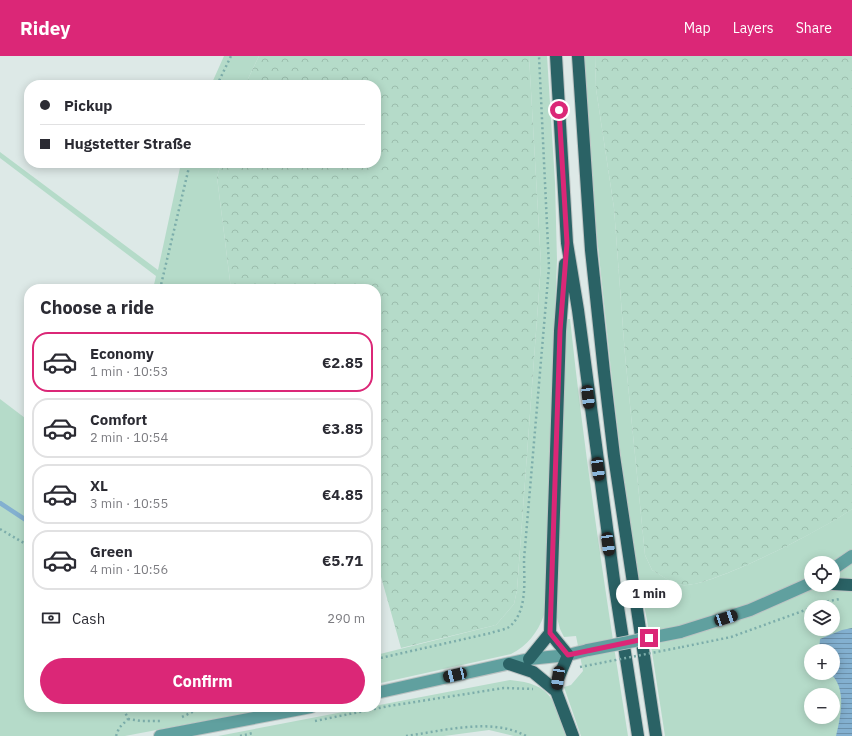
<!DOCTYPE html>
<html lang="en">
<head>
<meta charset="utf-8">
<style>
  :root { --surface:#fff; --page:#f7f7f7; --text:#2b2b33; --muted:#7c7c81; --line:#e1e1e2; --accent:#db2777 }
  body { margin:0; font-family:"IBM Plex Sans",sans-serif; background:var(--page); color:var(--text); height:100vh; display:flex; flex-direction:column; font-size:15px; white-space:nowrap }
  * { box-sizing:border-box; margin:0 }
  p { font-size:13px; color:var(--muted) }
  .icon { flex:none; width:22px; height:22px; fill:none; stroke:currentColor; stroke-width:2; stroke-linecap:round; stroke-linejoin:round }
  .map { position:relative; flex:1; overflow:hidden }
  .details { position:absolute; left:24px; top:228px; width:357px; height:428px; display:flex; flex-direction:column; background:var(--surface); border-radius:16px; box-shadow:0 2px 10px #0003 }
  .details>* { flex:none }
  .hud { position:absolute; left:24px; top:24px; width:357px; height:88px; border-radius:16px; box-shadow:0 2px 10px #0003; display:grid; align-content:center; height:88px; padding:0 16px; background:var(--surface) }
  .buttons { position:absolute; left:804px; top:500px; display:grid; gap:8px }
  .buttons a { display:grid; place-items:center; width:36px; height:36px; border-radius:50%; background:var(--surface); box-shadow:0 2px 10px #0003; font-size:20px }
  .end { position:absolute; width:18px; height:18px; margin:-9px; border:5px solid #db2777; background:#fff; box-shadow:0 0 0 2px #fff }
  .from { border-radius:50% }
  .bubble { position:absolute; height:28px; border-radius:14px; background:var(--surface); box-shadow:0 2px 10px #0003; font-size:13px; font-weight:700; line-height:28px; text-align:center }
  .car { position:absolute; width:12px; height:24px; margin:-12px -6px; border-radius:5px; box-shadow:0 0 3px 1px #0007; background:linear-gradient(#222 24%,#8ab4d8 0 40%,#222 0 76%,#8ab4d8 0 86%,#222 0) }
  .hud b { display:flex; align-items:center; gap:14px; height:38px; font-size:15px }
  .hud b+b { border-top:1px solid var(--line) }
  .hud i { width:10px; height:10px; background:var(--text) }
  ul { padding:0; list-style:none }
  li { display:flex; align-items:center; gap:12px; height:60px; margin:0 8px 6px; padding:0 8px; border:2px solid var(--line); border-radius:16px }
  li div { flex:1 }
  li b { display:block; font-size:15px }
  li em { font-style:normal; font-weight:700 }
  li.selected { border-color:var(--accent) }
  li>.icon { width:36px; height:36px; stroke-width:1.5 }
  h2 { padding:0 16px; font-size:18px; line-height:48px }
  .pay { display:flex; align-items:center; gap:10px; height:44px; padding:0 16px; font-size:15px }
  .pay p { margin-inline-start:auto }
  .action { display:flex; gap:8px; margin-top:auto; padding:8px 16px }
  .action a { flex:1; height:46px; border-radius:24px; background:var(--accent); color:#fff; font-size:16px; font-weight:700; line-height:46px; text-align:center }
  header { display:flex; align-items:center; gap:24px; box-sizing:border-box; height:56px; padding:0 20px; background:var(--accent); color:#fff }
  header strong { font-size:19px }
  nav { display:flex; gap:22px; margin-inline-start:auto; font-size:14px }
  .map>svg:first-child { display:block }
</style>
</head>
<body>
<header>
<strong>Ridey</strong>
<nav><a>Map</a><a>Layers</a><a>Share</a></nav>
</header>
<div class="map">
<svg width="852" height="680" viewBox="0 0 852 680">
  <defs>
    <pattern id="forest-crowns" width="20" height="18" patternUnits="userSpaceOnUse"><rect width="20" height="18" fill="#b5dbc9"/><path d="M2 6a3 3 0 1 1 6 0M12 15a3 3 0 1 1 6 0" fill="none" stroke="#9bbdad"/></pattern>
    <pattern id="water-rules" width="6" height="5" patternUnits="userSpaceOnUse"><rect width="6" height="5" fill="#83b0d0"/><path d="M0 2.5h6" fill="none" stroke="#6b90aa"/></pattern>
  </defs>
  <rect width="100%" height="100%" fill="#dde9e7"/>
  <path fill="#b5dbc9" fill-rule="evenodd" d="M224,0H259L245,29H211Z
    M529,0H547L555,127L557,204L544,559C538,576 527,590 511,598L376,628V599L496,569L514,548L517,534L541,208Z
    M583,0H595L596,33L614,152L625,299L645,499L652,514C661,519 672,527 682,529C709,533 827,471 852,453V680H665L647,564L629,473L612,324L592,133ZM811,507H833V529H811ZM811,551H833V573H811ZM811,595H833V617H811ZM811,639H833V661H811Z
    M0,96L158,214L181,107H221L217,121L231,233H153L156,220L0,102Z
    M567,263H570C585,403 606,541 628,680H581L564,631L571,629L583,615L576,580L564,581L560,573L556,558Z
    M0,343L29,365V651H147L150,656L182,651H277L125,680H0Z
    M510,624C553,628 553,644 567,680H514L489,674L444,680H218Z"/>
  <path fill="url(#forest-crowns)" d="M259,0H529L541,208L517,534L514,548L496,569L401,592L376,503V233H231L217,121L221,107H376V29H245Z
    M595,0H852V453C828,471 708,533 682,529C671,527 661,519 652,514L645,499L625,299L614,152L596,33Z
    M147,651H182L167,656H150Z"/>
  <path fill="url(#water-rules)" d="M852,572V680H836C841,660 847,632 830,617H833V595H819L820,583L842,574Z"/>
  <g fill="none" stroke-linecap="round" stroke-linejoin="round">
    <path stroke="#83b0d0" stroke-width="4.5" d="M0,447L29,466"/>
    <defs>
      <path id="major" d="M833,513L852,500
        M680,576L750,554L811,527
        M376,637L529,603L568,599L588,594
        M160,680L311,651"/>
      <path id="highway" d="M556,0L567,187L578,254L615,532L638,680
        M578,0L591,194L604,316L614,400L656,680
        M833,528L852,529
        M550,577L568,599L558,623L556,635
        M529,603L550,577L560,275L565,208
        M509,608L533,616L556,635L573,680"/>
    </defs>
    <use href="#major" stroke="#bcc3c3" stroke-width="14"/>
    <use href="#highway" stroke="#bcc3c3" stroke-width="14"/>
    <path stroke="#7cadaa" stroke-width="2.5" stroke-dasharray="2 3" stroke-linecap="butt" d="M217,29L231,0
      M160,233L190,107
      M0,473L29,490
      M813,551L829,545L840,543
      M682,591L731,581L811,552
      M376,603L491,577C496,575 504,574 509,571C528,556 524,524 524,503L549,211L539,0
      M182,661L203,651
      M128,663L141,665H162
      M315,665L389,650L504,632L533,633
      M116,680L119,672L128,663L123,651
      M240,680L253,677
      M406,680C443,675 492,661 526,680"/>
    <use href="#major" stroke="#60a09f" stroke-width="12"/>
    <use href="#highway" stroke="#2a6265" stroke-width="12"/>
    <defs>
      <path id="major-bridge" d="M588,594L680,576"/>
    </defs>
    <use href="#major-bridge" stroke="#bcc3c3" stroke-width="14" stroke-linecap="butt"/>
    <path stroke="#7cadaa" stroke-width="2.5" stroke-dasharray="2 3" stroke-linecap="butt" d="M580,611L682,591"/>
    <use href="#major-bridge" stroke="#60a09f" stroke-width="12"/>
  </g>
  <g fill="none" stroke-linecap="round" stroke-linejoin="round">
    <path stroke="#db2777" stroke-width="5" d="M559,54L567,187L560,275L550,577L568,599L649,582"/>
  </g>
</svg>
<div class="buttons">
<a><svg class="icon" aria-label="locate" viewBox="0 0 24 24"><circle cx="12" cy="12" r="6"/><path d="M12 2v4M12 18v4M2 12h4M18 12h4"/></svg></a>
<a><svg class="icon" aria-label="layers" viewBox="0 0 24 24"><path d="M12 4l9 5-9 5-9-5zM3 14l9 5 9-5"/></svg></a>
<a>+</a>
<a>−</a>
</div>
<i class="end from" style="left:559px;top:54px"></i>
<i class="end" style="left:649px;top:582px"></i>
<div class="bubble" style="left:616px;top:524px;width:66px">1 min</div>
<i class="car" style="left:588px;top:341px;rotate:173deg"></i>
<i class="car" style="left:598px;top:413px;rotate:172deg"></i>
<i class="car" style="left:608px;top:488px;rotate:172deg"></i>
<i class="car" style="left:726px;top:562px;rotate:72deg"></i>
<i class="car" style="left:455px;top:619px;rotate:257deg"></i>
<i class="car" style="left:558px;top:622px;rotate:188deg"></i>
<div class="hud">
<b><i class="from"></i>Pickup</b>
<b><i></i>Hugstetter Straße</b>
</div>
<section class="details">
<h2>Choose a ride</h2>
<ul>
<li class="selected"><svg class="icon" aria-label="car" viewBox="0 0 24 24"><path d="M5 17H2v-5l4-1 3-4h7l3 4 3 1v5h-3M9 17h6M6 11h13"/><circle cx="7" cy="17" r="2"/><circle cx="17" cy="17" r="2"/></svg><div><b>Economy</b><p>1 min · 10:53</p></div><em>€2.85</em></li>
<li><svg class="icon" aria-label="car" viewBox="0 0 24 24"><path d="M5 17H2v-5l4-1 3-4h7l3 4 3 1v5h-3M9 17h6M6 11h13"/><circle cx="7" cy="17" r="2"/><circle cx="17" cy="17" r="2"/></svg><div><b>Comfort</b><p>2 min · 10:54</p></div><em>€3.85</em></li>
<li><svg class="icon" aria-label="car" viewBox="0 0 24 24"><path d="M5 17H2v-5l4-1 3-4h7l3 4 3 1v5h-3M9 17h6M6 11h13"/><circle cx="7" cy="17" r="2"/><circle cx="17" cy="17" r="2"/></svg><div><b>XL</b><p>3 min · 10:55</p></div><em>€4.85</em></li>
<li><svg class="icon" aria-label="car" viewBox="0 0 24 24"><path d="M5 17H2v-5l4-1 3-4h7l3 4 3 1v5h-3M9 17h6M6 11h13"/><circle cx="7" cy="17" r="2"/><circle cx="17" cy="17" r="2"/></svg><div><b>Green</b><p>4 min · 10:56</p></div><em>€5.71</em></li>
</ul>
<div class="pay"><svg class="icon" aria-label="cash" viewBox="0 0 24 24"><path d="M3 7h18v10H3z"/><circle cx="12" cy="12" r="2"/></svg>Cash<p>290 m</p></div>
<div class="action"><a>Confirm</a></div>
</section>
</div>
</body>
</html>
